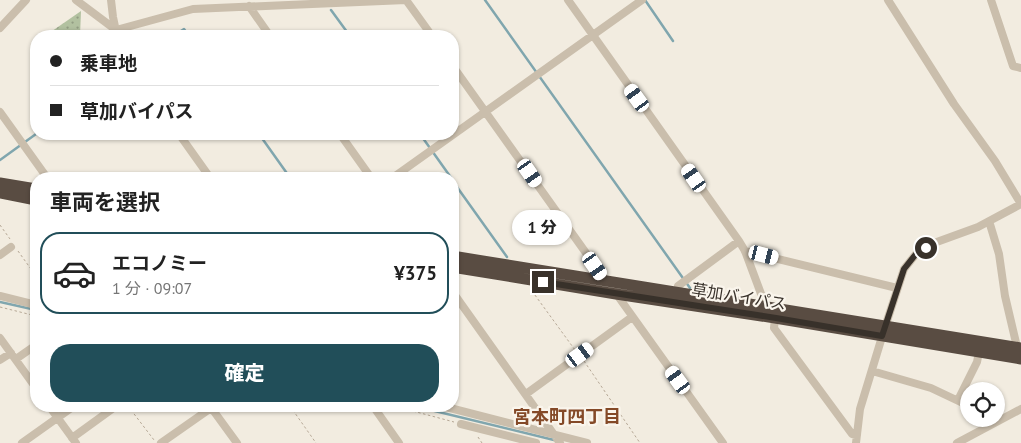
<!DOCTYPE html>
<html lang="ja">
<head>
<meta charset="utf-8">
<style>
  :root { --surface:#fff; --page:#f2f2f2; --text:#222; --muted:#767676; --line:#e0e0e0; --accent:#214e59 }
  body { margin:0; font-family:"PT Sans","Noto Sans JP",sans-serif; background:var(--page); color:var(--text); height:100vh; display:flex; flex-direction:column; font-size:19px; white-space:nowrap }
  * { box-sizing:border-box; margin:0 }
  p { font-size:16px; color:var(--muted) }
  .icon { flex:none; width:28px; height:28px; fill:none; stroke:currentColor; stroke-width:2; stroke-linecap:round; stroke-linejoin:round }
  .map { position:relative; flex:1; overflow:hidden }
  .sheet { position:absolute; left:30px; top:172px; width:429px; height:240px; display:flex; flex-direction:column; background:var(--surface); border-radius:20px; box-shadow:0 1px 4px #0004 }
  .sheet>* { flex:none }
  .banner { position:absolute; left:30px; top:30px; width:429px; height:110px; border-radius:20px; box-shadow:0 1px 4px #0004; display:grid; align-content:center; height:110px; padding:0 20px; background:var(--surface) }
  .tools { position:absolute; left:960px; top:382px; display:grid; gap:10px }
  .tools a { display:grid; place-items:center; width:45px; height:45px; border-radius:50%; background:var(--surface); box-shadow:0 1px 4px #0004; font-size:25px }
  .end { position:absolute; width:22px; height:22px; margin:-11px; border:6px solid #38312a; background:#fff; box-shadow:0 0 0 2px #fff }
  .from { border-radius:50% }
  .bubble { position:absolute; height:35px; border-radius:18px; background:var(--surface); box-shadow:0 1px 4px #0004; font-size:16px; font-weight:800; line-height:35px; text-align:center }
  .car { position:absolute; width:15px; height:30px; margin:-15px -8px; border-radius:6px; box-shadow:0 0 4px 1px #0007; background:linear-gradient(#fff 24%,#345 0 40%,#fff 0 76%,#345 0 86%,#fff 0) }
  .banner b { display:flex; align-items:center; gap:18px; height:48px; font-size:19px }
  .banner b+b { border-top:1px solid var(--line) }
  .banner i { width:12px; height:12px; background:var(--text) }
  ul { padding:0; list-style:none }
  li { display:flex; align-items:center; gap:15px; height:82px; margin:0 10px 8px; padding:0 10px; border:2px solid transparent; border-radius:20px }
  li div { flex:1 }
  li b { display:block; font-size:19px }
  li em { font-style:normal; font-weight:800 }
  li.current { border-color:var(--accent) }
  li>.icon { width:45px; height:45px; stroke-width:1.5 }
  h2 { padding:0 20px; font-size:22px; line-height:60px }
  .primary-button { display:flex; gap:10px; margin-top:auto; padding:10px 20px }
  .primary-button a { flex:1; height:58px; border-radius:20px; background:var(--accent); color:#fff; font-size:20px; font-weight:800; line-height:58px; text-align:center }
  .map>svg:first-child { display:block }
</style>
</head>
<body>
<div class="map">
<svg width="1021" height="443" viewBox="0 0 1021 443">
  <defs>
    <pattern id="grass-dots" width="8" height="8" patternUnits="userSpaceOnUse" patternTransform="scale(1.25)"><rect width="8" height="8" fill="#b2c1a0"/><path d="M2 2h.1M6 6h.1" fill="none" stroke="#929d83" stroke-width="1.8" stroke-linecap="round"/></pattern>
  </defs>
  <rect width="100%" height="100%" fill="#f2ece0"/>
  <path fill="url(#grass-dots)" d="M81,11L80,36H45Z"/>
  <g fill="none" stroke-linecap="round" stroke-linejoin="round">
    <path stroke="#80a6ae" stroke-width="2.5" d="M485,0L690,288
      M645,0L673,41
      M331,10L350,36
      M173,36L184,29L189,36
      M259,134L291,179
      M420,134L452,179
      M0,160L36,134
      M452,180L507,257
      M0,302L36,310
      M414,406L554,440"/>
    <path stroke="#b6a896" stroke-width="1" stroke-dasharray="2.5 2.5" stroke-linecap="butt" d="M0,225L10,239
      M18,251L36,276
      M532,291L575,350
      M0,307L36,316
      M584,361L640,443
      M128,406L154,440
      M290,406L316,443
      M394,406L454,422
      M478,437L482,443"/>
    <path stroke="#cabeac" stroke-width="8" d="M76,0L116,30
      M111,0L113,17L117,36
      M406,0L432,36
      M568,0L739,241L745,251L766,307
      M888,0L954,104L995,161L1021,204
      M991,0L1013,66L1021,68
      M249,6L270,36
      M0,28L26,0
      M116,30L193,9L406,0
      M452,65L606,281
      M0,112L48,179
      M179,134L211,179
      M340,134L372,179
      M391,179L642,0
      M989,221L999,254L1005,296L1017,347
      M745,251L897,288
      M0,255L11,247
      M452,291L560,443
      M615,292L723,443
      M677,292L678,286L739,241
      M0,296L36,305
      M775,318L774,328L852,434L857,435
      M0,338L36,388
      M16,359L36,345
      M0,360L11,353
      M872,371L931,388L969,406
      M526,394L632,317
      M958,400L977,362L979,352
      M49,406L76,443
      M210,406L237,443
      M373,406L399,443
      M442,406L587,443
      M461,424L536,443
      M72,438L112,409L110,406
      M22,443L74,406
      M161,443L211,408
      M856,443L860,409L885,327L904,269L916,254L926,247L934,243L978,227L1021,204
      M957,443L1021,409"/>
    <path stroke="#594c42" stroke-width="11" d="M0,183L36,189
      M0,193L36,200
      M452,256L1021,348
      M452,267L616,294L775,318L1021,359"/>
  </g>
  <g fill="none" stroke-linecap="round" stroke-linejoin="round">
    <path stroke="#38312a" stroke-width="6" d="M543,282L776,318L882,336L904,269L916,254L926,248"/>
  </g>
  <g text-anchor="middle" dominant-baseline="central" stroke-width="4.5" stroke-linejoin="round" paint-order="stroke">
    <g font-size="16" fill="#38312a" stroke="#faf5ec">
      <text transform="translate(739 296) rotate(9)">草加バイパス</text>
    </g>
    <g font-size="18" font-weight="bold" fill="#844927" stroke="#faf5ec">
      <text x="567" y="416">宮本町四丁目</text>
    </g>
  </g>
</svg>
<div class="tools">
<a><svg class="icon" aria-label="locate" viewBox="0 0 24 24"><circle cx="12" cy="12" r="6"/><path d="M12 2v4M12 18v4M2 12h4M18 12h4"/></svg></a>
</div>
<i class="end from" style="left:926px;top:248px"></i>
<i class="end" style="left:543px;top:282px"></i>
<div class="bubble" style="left:512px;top:210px;width:60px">1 分</div>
<i class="car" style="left:637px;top:98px;rotate:324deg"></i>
<i class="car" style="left:530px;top:173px;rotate:145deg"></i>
<i class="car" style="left:694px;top:178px;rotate:325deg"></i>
<i class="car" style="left:764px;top:255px;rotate:104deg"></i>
<i class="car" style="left:595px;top:266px;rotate:145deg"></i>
<i class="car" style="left:580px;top:355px;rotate:54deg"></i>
<i class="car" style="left:678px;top:380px;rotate:324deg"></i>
<div class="banner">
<b><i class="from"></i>乗車地</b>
<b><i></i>草加バイパス</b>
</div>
<section class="sheet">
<h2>車両を選択</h2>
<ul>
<li class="current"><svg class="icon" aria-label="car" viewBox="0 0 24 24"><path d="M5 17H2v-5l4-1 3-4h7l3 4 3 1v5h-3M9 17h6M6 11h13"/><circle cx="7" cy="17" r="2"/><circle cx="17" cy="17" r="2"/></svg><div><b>エコノミー</b><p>1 分 · 09:07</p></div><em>¥375</em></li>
</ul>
<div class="primary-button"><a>確定</a></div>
</section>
</div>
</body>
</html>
